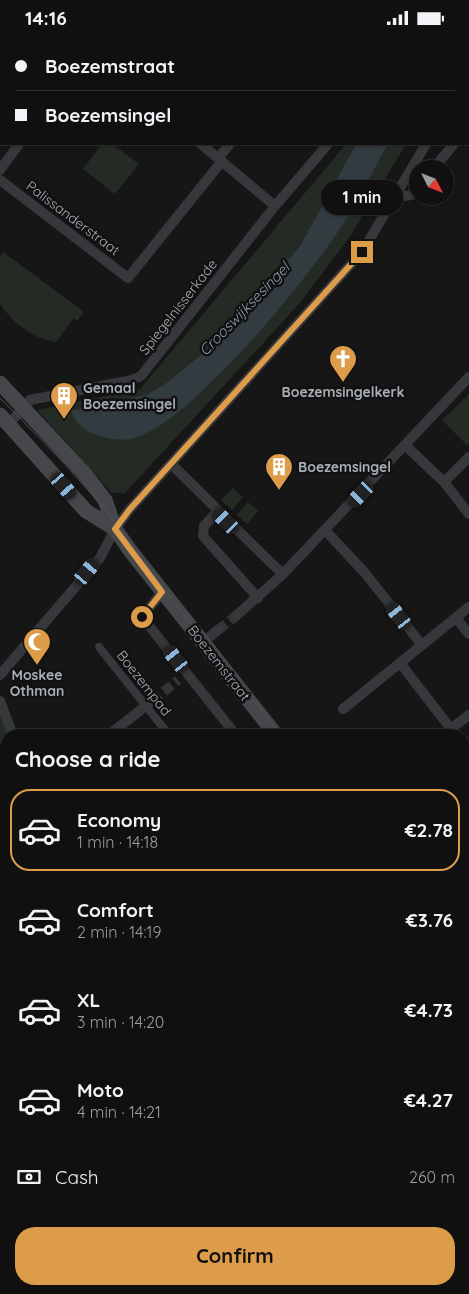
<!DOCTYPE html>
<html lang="en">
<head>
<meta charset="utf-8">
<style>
  :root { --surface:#101011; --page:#19191a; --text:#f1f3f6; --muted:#9c9d9f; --line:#303031; --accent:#dc9c49 }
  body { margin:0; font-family:Quicksand,sans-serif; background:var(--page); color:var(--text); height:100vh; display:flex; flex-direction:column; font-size:19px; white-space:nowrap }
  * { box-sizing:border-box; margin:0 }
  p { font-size:16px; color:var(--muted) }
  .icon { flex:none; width:28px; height:28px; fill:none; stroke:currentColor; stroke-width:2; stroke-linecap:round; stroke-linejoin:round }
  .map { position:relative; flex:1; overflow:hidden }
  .side { position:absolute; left:0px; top:694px; width:470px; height:566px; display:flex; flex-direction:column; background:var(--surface); border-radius:20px 20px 0 0; box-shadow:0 1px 4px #0004,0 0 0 1px var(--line) }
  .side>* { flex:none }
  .hud { position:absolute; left:0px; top:0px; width:470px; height:110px; box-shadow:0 1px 4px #0004,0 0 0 1px var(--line); display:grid; align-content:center; height:110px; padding:0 15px; background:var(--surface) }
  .needle { width:32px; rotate:132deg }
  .controls { position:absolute; left:409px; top:125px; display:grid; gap:10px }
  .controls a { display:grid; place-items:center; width:45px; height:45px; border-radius:50%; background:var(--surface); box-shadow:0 1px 4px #0004,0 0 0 1px var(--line); font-size:25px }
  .end { position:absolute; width:22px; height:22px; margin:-11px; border:6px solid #dc9c49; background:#111; box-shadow:0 0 0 2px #111 }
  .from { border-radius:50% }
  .bubble { position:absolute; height:35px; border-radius:18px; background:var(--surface); box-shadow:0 1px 4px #0004,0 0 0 1px var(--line); font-size:16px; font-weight:800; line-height:35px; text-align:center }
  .car { position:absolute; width:15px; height:30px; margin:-15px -8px; border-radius:6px; box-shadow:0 0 4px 1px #0007; background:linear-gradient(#222 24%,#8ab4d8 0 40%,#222 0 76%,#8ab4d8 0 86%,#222 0) }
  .hud b { display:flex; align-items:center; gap:18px; height:48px; font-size:19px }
  .hud b+b { border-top:1px solid var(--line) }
  .hud i { width:12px; height:12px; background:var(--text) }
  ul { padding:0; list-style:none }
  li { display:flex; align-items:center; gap:15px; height:82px; margin:0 10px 8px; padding:0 5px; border:2px solid transparent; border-radius:20px }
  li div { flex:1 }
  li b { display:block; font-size:19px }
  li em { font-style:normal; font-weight:800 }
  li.on { border-color:var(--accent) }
  li>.icon { width:45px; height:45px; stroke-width:1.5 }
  h2 { padding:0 15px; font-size:22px; line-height:60px }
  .pay { display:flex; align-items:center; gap:12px; height:55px; padding:0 15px; font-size:19px }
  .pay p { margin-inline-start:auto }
  .primary-button { display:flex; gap:10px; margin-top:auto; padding:10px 15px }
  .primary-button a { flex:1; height:58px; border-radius:20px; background:var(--accent); color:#111; font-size:20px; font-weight:800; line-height:58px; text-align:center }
  .status { display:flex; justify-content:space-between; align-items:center; height:35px; padding:0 25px; background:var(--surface); direction:ltr }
  .status svg { height:14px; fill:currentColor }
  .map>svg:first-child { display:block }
</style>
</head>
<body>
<div class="status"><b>14:16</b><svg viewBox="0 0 49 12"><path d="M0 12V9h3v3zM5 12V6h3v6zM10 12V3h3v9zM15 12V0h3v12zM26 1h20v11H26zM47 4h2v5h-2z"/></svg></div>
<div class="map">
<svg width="469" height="1259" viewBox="0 0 469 1259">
  <rect width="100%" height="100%" fill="#161617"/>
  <path fill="#242b24" d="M102,109H112L139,129L115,159L83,134Z
    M346,109H356L301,209L267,253L213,310L165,349L148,359L71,376L132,404C195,375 242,318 285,264C305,241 325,217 341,192C359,165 373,137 388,109H406L349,203L300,268L125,458H112L37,375L140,354Z
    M3,217L84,277L77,286L74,283L56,307C32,303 14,289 0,269V222Z
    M469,359V408L467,410L442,385Z
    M233,453L243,462L232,475L221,465Z
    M248,467L258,476L247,489L237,480Z
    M0,677L10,700H6V767L0,753Z
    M0,863L6,878V916L4,917L0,908Z
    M33,1254H59L58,1259H31Z
    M125,1254H197L196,1259H126Z"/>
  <path fill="#323b40" d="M356,109H388C373,136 359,165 342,191C308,243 189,391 131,404C120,406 111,404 101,401C86,397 77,391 71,376L148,359L165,349L213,310L267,253L301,209Z
    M0,753L6,767V878L0,863Z
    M59,1254H125L126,1259H58Z"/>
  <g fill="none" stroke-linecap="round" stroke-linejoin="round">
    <path stroke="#333437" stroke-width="10" stroke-dasharray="10 5" stroke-linecap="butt" d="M142,0L143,1
      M218,595L237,580
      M152,666L178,645"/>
    <path stroke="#37383c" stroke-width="8" d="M99,612L169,700"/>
    <path stroke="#37383c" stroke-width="10" d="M43,0L45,1
      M99,1L100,0
      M420,1L421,0
      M201,109L275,171
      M218,123L230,109
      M433,134L454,109
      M0,135L19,109
      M0,145L128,243L222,126
      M396,162L411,160L418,153
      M9,389L30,365L132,345L141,341L275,171L328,109
      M405,410L444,447L469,479
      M171,429C209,465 244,503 283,539
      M444,447L469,422
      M217,477L204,491L203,501L258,563
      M325,495L365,538L422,610
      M162,557L142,582L236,700
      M237,580L283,539L469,342
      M456,583L469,599
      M203,607L218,595
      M400,628L451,694
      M0,640L100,523L115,494L130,474L362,217L426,109
      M0,666L13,700
      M343,674L469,572
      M109,700L152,666
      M443,700L469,680
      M0,965L6,982
      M464,979L469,986
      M0,1173L6,1175
      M464,1197H469
      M11,1259L12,1254
      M204,1259L205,1254
      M355,1259L356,1254"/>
    <path stroke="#37383c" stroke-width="12" d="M464,826L469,821"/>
    <path stroke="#45474b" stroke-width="15" d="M0,348L85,439L105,465L115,494L129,514L276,700
      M0,380L86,476L115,494
      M464,938L469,945"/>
    <path stroke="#525458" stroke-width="1" d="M0,363L63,427L105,474L170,562L281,700
      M464,830L469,826"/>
  </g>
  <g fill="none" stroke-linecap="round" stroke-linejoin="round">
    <path stroke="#dc9c49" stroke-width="6" d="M142,582L162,557L115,494L130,474L362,217"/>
  </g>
  <defs>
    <symbol id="church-pin" viewBox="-11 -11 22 30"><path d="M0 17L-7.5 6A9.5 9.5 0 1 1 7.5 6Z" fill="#dc9c49" stroke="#111112"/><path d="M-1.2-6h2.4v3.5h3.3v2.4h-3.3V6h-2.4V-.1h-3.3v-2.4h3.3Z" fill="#fff"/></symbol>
    <symbol id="building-pin" viewBox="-11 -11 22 30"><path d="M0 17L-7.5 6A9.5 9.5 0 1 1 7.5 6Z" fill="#dc9c49" stroke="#111112"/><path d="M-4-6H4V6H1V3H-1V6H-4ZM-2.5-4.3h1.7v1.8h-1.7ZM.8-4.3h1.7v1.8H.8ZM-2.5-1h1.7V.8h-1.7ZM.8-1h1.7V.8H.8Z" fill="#fff"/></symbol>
    <symbol id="mosque-pin" viewBox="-11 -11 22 30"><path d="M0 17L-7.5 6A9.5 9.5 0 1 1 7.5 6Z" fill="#dc9c49" stroke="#111112"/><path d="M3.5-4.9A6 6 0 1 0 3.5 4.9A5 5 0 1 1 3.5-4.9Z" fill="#fff"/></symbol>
  </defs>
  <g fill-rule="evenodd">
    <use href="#church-pin" x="327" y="308" width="32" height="43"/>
    <use href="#building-pin" x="48" y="345" width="32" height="43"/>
    <use href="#building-pin" x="263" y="416" width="32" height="43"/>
    <use href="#mosque-pin" x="21" y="591" width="32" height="43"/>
  </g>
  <g text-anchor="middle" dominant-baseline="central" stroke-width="5" stroke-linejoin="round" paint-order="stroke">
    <g font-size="14" fill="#a9aeb6" stroke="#111112">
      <text transform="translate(73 183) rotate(37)">Palissanderstraat</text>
      <text transform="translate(178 272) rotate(-52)">Spiegelnisserkade</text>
      <text transform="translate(219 628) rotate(52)">Boezemstraat</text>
      <text transform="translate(144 648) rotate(52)">Boezempad</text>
    </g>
    <g font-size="14" font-weight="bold" fill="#a9aeb6" stroke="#111112" text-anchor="start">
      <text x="83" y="353">Gemaal<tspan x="83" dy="16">Boezemsingel</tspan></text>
      <text x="343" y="357" text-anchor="middle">Boezemsingelkerk</text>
      <text x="298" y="432">Boezemsingel</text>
      <text x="37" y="640" text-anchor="middle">Moskee<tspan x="37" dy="16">Othman</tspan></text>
    </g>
    <g font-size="15" font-style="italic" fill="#849dad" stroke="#111112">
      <text transform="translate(244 274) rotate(-46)">Crooswijksesingel</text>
    </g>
  </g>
</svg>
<div class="controls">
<a><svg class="needle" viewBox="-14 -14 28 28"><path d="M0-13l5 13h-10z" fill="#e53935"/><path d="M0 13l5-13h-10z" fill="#9c9d9f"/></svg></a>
</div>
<i class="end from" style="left:142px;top:582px"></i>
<i class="end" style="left:362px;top:217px"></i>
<div class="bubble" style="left:321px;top:145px;width:82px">1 min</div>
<i class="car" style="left:64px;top:451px;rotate:139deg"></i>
<i class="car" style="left:361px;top:459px;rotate:224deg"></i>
<i class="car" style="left:226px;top:486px;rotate:315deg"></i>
<i class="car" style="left:87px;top:537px;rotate:40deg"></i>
<i class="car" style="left:399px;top:581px;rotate:322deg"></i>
<i class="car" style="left:176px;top:624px;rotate:322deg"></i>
<div class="hud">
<b><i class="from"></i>Boezemstraat</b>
<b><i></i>Boezemsingel</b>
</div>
<section class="side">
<h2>Choose a ride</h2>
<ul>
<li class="on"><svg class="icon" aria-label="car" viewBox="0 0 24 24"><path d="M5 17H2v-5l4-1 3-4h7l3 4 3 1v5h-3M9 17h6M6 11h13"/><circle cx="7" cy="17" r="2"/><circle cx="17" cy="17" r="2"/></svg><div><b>Economy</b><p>1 min · 14:18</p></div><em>€2.78</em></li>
<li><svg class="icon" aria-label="car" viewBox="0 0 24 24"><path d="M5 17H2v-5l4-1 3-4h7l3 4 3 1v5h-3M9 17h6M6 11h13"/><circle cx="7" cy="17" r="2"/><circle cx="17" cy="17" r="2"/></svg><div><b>Comfort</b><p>2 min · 14:19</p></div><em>€3.76</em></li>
<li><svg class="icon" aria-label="car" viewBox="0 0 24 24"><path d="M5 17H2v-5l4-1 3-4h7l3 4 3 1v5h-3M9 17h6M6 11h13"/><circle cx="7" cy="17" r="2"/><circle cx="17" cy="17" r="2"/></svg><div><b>XL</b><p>3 min · 14:20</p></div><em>€4.73</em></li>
<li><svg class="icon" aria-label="car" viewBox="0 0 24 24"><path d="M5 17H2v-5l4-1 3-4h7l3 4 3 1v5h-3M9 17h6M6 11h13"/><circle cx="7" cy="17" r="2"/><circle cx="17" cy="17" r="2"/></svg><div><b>Moto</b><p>4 min · 14:21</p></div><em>€4.27</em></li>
</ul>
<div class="pay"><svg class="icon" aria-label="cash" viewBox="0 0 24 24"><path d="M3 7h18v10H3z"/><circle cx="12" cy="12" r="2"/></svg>Cash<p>260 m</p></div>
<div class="primary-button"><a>Confirm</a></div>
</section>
</div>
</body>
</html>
